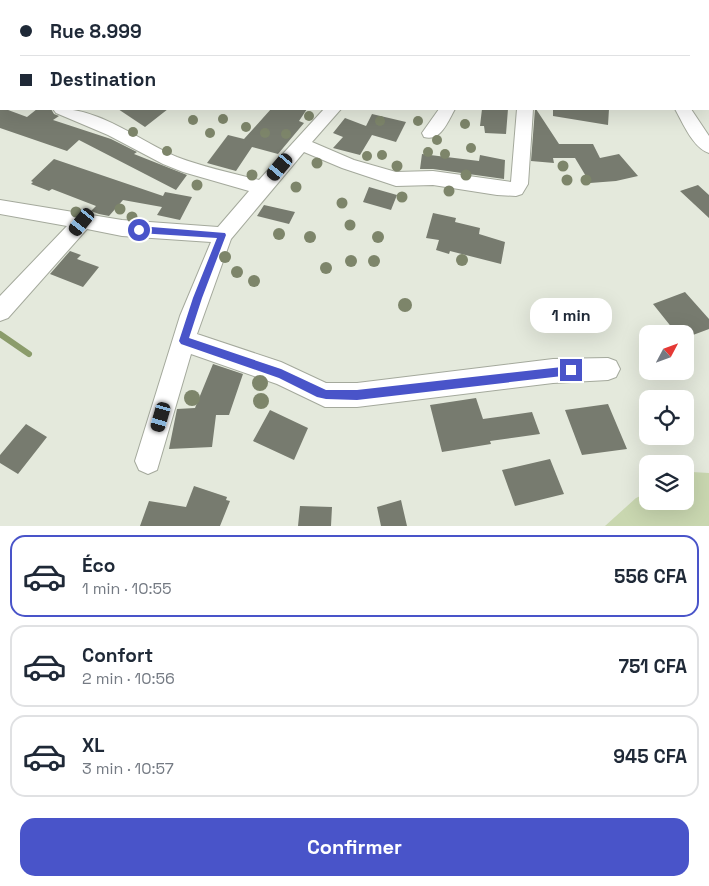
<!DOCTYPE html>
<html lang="fr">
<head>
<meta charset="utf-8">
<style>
  :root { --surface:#fff; --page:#f2f2f3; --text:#1f2937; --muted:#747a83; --line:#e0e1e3; --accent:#4954c9 }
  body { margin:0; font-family:"Space Grotesk",sans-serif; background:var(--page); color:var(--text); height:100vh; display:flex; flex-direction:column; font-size:19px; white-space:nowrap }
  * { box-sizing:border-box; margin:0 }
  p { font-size:16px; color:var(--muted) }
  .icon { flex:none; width:28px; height:28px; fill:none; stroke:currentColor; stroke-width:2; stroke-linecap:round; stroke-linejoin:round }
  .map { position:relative; height:526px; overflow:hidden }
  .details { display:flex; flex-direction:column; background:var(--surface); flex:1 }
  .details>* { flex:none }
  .hud { position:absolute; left:0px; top:0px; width:710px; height:110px; box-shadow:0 5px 20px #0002; display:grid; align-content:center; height:110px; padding:0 20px; background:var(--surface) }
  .needle { width:32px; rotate:49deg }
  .fabs { position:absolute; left:639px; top:325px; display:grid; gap:10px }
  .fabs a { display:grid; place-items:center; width:55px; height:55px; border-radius:10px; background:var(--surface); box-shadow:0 5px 20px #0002; font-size:25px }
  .end { position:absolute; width:22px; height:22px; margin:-11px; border:6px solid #4954c9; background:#fff; box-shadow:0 0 0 2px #fff }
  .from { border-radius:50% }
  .bubble { position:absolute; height:35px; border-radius:15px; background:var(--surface); box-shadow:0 5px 20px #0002; font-size:16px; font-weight:700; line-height:35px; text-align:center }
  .car { position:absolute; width:15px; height:30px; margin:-15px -8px; border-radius:6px; box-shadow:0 0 4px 1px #0007; background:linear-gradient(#222 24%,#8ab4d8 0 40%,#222 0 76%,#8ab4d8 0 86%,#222 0) }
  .hud b { display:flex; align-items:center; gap:18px; height:48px; font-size:19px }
  .hud b+b { border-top:1px solid var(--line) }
  .hud i { width:12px; height:12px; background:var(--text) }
  ul { padding:9px 0 0; list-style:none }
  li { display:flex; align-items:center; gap:15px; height:82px; margin:0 10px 8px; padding:0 10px; border:2px solid var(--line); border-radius:15px }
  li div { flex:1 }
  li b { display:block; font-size:19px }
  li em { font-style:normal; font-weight:700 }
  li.active { border-color:var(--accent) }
  li>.icon { width:45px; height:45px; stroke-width:1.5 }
  .cta { display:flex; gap:10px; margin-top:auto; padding:10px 20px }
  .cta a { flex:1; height:58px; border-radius:15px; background:var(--accent); color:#fff; font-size:20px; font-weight:700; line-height:58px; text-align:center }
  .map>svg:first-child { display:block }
</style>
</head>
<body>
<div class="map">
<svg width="709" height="526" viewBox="0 0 709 526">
  <rect width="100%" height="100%" fill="#e4e9dc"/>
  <path fill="#c9d7b0" d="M692,472L709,473V526H605L636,498L647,493L648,501H685V475Z"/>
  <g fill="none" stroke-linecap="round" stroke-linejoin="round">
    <path stroke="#8b9c6b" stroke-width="6" d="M0,334L29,354"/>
  </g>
  <path fill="#777b6f" d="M0,107L27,117L37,109H51L54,114L59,116L53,120L111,139L137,152L134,154L187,175L176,190L79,140L67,151L0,128Z
    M118,109H168L145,127Z
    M271,109H307L299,121L304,123L278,154L252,147L236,171L207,163L228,135L244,139Z
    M482,109H508L506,134L485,133L484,126H480Z
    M535,109H536L559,144H593L600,158L619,154L638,176L616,181L590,183L575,158H553L554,163L531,161Z
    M553,109H609L608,125L553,116Z
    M372,114L406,122L396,142L372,135L360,155L333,148L343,137L333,133L345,118L366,126Z
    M422,154L479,161L480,155L505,160L504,179L433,169H420Z
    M54,159L163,196L165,192L192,197L180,220L157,215L162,207L123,200L109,216L99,214L91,211L96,206L52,189L49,191L31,184L33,182L31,181Z
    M698,185L709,195V218L680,191Z
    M369,187L397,195L391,210L363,202Z
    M264,205L295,212L289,224L257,216Z
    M433,213L456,218L455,222L480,228L479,234L505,242L501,264L450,251L449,254L436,250L439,240L426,238Z
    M70,251L81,255L77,259L99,267L83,287L50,274Z
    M685,292L709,319V329L685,338V334H677L653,304Z
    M213,364L243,374L229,415H216L212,447L169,449L177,409L195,408Z
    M476,398L483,419L532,412L540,434L490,441L491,444L442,452L430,405Z
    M608,404L627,449L582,455L565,410Z
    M270,410L308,428L294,460L253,441Z
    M26,424L47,437L18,474L0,463V455Z
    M550,459L564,494L515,506L502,470Z
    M194,486L227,497L226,500L230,501L220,526H140L149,501L186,507Z
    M401,500L407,526H381L377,507Z
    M300,506L332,507L331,526H298Z"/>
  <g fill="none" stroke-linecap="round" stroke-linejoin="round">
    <defs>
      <path id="minor" d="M150,0H162V1H150Z
        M222,0H234V1H222Z
        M376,0H388L389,1H377Z
        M468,0H480V1H468Z
        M540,0H552V1H540Z
        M628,0H650L651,1H629Z
        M0,77L1,78V88L0,87Z
        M53,109C98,106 137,140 177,157C203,167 231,173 259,180L324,109H341L312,142L354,160L396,172L433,171L511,182L517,109H533L528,184L522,194L516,196L497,195L433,185L396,186L342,168L304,152L231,239L197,334L281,362L326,383H357L553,359L608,358L616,361L620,369L616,377L608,380L553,383L357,407H325L277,384L191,354L157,470L148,474L139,470L135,461L180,316L211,242L122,236L87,229L8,318L0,321V296L67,226L0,214V200L122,220L218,227L249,191L183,172L163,164L108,135L56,113Z
        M439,109H455C448,121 441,142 424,137L422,133Z
        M675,109H691L709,136V153C693,148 683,123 675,109Z"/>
    </defs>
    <use href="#minor" stroke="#a4a99c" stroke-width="2"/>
    <use href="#minor" fill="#fff" fill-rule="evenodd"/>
  </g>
  <g fill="#7d856a">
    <circle cx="309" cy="116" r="5"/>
    <circle cx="223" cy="119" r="5"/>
    <circle cx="193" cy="120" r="5"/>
    <circle cx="380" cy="121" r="5"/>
    <circle cx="418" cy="121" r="5"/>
    <circle cx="465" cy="124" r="5"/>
    <circle cx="246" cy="127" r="5"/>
    <circle cx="133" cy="132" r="5"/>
    <circle cx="210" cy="133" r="5"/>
    <circle cx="265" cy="133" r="5"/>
    <circle cx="286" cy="134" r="5"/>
    <circle cx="437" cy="140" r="5"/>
    <circle cx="471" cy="148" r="5"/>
    <circle cx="167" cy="151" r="5"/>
    <circle cx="428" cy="152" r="5"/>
    <circle cx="445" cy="154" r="5"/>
    <circle cx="382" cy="155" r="5"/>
    <circle cx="367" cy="156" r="5"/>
    <circle cx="317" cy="163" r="5.5"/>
    <circle cx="397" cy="166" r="5.5"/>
    <circle cx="563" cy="166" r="5.5"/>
    <circle cx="252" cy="175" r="5.5"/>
    <circle cx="466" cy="175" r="5.5"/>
    <circle cx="567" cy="180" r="5.5"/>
    <circle cx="586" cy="180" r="5.5"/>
    <circle cx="197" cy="185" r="5.5"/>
    <circle cx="296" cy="187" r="5.5"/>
    <circle cx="449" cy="191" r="5.5"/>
    <circle cx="402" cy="197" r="5.5"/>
    <circle cx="342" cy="203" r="5.5"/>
    <circle cx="120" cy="209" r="5.5"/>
    <circle cx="76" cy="212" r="5.5"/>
    <circle cx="132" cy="217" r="5.5"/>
    <circle cx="350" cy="225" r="5.5"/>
    <circle cx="279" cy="234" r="6"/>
    <circle cx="310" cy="237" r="6"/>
    <circle cx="378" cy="237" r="6"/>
    <circle cx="225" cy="257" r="6"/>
    <circle cx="462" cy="260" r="6"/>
    <circle cx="351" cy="261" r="6"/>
    <circle cx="374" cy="261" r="6"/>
    <circle cx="326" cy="268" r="6"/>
    <circle cx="237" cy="272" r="6"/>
    <circle cx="254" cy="281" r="6"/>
    <circle cx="405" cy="305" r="7"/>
    <circle cx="260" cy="383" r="8"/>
    <circle cx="192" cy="398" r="8"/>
    <circle cx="261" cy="401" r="8"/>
  </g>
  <path fill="#4954c9" d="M139,226L225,233L226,235L202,298L189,338L281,369L326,390H357L571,366L576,370L571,375L357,400L326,399L317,397L279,378L181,344L179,341L193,298L217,238L139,233L135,230Z"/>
</svg>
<div class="fabs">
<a><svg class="needle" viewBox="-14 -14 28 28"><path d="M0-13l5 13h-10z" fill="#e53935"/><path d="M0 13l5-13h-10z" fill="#747a83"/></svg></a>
<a><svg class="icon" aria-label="locate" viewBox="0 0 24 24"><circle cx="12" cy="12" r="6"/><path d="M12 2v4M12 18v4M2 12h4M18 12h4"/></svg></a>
<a><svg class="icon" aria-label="layers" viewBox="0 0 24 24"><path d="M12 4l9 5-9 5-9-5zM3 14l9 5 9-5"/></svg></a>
</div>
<i class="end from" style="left:139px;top:230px"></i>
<i class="end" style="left:571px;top:370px"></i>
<div class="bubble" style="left:530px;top:298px;width:82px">1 min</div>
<i class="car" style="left:280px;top:167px;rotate:220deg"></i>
<i class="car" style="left:82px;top:222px;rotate:219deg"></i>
<i class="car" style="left:161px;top:417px;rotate:196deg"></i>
<div class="hud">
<b><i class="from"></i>Rue 8.999</b>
<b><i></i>Destination</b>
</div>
</div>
<section class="details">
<ul>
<li class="active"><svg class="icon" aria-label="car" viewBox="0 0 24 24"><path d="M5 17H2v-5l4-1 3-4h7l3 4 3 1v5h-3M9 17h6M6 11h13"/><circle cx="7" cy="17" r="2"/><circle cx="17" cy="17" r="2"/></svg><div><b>Éco</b><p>1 min · 10:55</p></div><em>556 CFA</em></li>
<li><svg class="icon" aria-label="car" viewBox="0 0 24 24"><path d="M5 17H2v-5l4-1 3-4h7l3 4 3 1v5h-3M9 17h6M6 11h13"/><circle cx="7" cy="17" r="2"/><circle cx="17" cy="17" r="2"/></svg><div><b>Confort</b><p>2 min · 10:56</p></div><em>751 CFA</em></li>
<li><svg class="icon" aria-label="car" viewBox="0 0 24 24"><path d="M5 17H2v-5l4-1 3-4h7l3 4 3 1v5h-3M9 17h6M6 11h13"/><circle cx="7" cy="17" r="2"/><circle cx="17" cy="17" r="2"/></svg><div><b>XL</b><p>3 min · 10:57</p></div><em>945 CFA</em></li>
</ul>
<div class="cta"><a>Confirmer</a></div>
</section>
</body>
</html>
